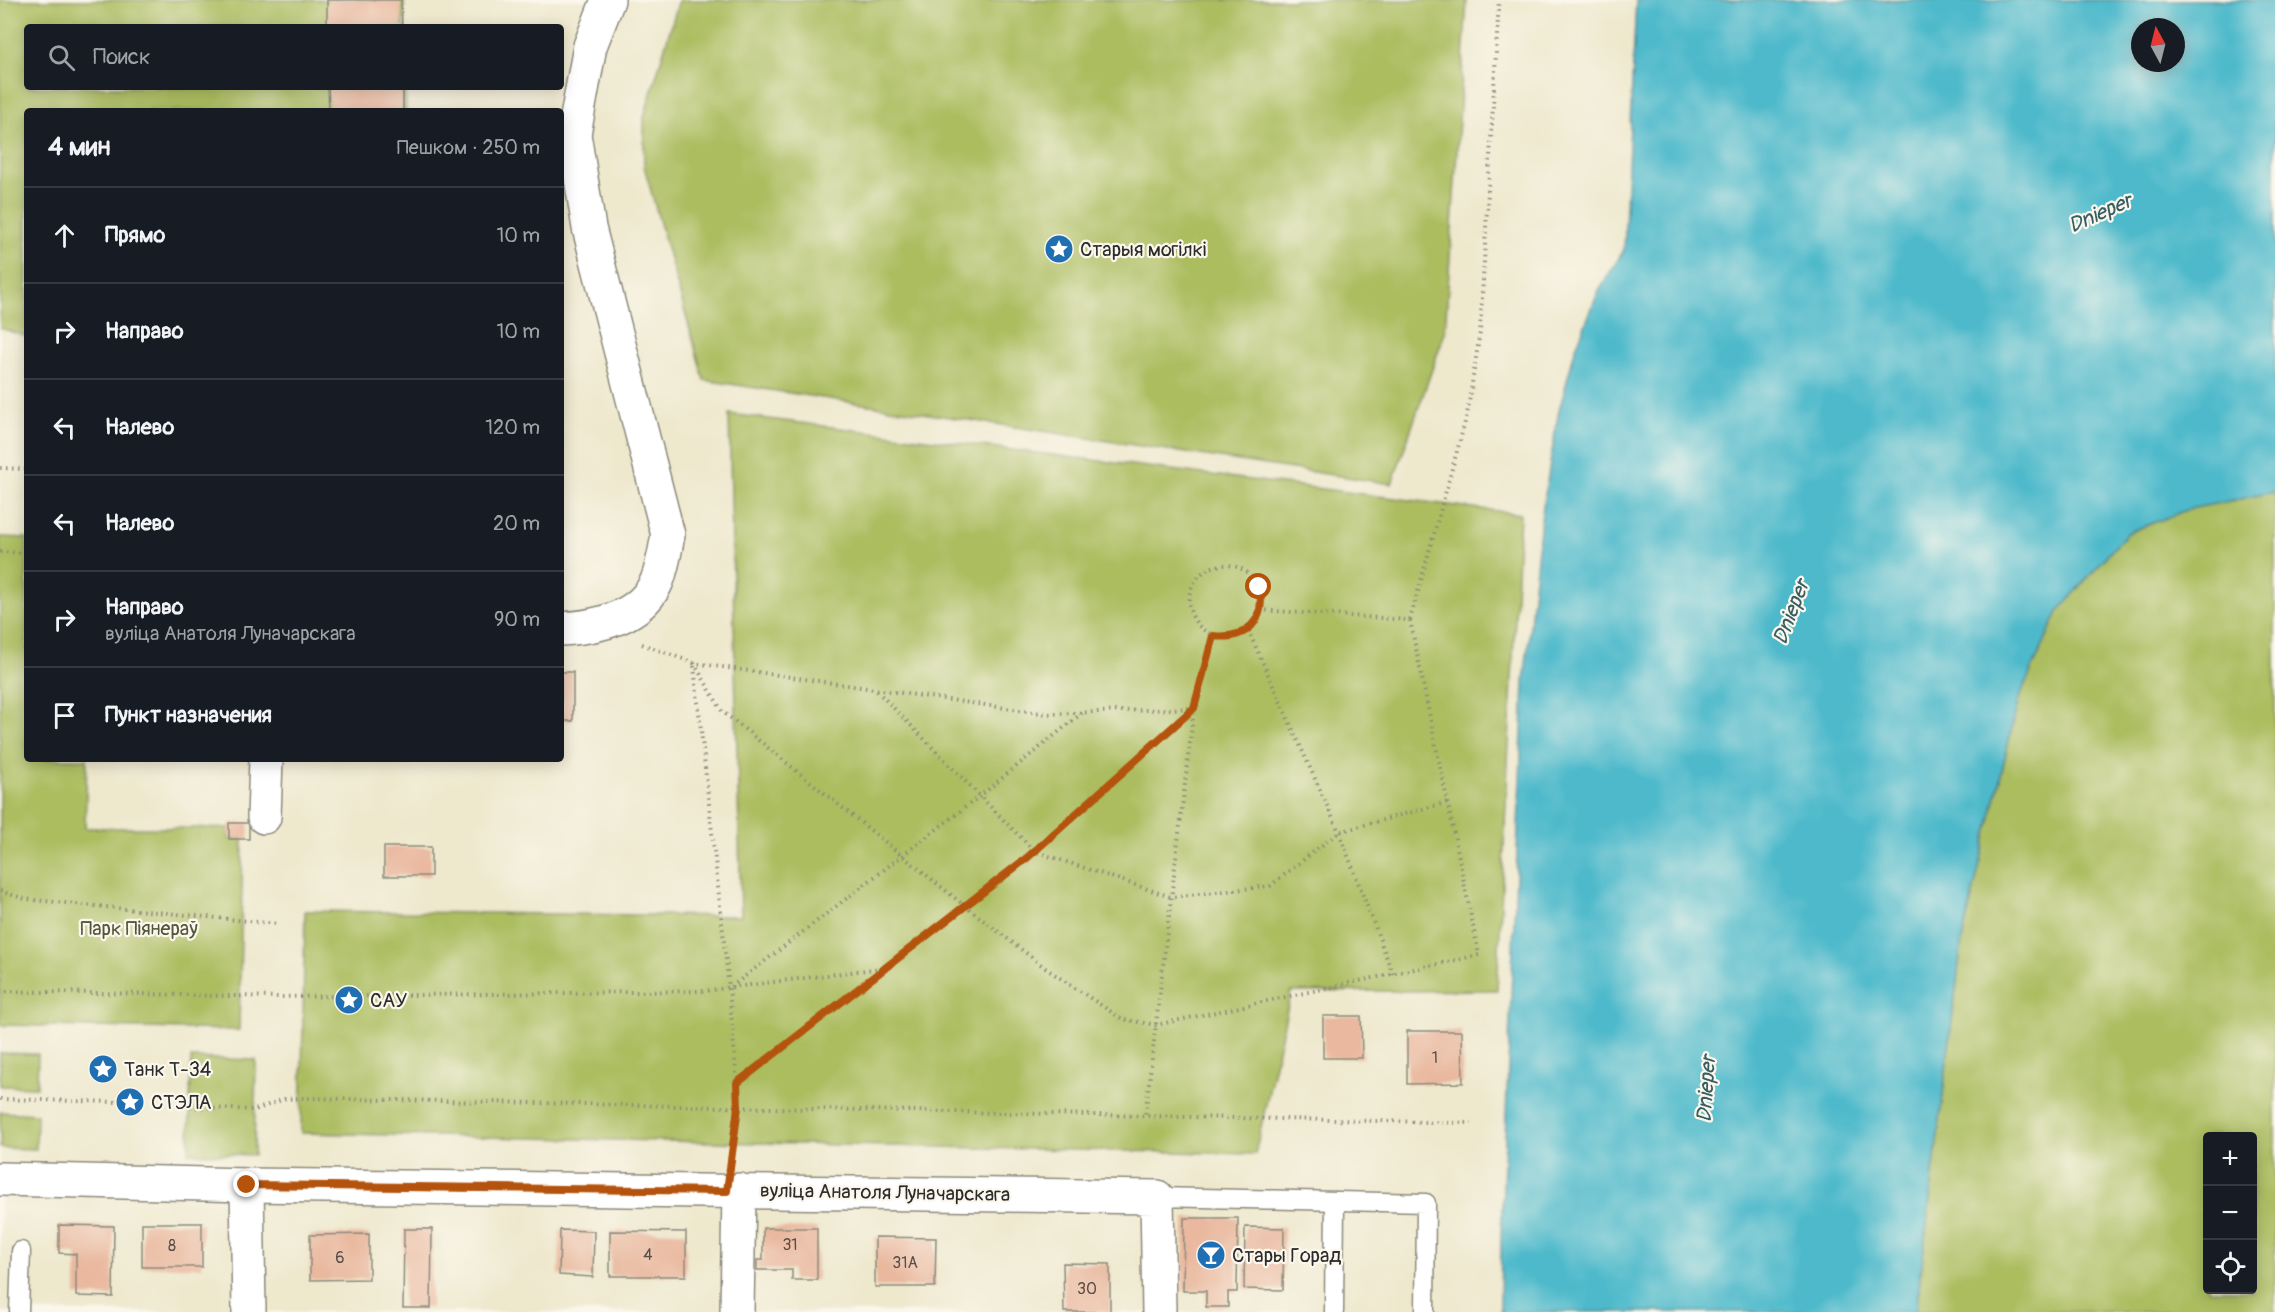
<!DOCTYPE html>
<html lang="ru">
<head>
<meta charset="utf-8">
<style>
  :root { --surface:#171b24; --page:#20242c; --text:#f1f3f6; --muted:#9ea1a6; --line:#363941 }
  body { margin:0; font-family:Pangolin,sans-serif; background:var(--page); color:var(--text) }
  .controls { position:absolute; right:18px; bottom:18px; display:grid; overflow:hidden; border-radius:6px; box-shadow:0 3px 15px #0003 }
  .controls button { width:54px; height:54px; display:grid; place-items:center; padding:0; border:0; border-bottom:2px solid var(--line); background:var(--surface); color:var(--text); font:30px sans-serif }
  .compass { position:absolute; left:2131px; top:18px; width:54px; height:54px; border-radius:50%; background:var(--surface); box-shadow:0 3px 15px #0003; rotate:353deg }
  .stop { position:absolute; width:18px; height:18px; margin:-14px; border:4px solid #b45309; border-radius:50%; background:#fff }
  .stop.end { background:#b45309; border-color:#fff; box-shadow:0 2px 6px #0008 }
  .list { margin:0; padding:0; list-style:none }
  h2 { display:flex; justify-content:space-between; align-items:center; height:78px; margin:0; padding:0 24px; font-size:26px }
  h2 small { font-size:20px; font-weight:400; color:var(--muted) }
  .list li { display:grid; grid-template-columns:39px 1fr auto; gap:18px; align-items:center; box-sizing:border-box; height:96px; padding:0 24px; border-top:2px solid var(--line) }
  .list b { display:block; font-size:22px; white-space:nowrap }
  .list p { margin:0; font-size:20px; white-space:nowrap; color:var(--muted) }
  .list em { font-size:20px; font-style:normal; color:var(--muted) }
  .icon { flex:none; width:33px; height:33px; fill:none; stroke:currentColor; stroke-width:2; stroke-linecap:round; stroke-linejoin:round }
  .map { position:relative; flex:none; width:2275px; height:1312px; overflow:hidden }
  .search { position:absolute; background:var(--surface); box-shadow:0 3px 15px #0003; left:24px; top:24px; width:540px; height:66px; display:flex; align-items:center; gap:15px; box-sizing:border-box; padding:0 21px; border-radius:6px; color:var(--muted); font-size:22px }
  .panel { position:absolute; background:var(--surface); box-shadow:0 3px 15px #0003; left:24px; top:108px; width:540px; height:654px; border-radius:6px }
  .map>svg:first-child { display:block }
</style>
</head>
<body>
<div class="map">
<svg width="2275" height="1312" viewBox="0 0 2275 1312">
  <rect width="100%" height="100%" fill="#fbf7ec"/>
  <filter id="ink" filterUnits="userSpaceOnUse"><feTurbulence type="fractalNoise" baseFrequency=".0167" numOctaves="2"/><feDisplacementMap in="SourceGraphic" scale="12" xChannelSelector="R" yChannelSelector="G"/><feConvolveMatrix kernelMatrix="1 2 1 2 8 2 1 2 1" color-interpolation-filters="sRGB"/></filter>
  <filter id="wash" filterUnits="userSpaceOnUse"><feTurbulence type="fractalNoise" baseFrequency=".008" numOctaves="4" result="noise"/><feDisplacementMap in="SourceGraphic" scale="24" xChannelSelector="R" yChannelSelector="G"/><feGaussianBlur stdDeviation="1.35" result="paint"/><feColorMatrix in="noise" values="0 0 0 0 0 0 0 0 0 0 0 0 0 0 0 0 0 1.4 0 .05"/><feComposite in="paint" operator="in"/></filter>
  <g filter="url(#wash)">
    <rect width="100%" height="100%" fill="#eee8cd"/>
    <g fill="#acbd61" stroke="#6c7446" stroke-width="1.5" fill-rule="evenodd">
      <polygon points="0,0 404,0 404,27 27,27 27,87 405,87 406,111 27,111 27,337 0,328"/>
      <polygon points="679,0 1467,0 1445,332 1392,484 704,380 644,166 644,117"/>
      <polygon points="729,414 1520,514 1497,990 1291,992 1255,1154 301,1133 305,911 741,916"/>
      <path d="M2275 492V1312H1916L1962 940 2019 698 2058 612 2127 533 2189 509ZM2208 1136H2252V1290H2208Z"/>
      <polygon points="0,537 27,538 27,759 87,759 85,828 229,828 229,839 243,839 239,1030 0,1025"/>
      <polygon points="0,1053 38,1054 37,1087 0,1086"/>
      <polygon points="191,1058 256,1060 254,1155 189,1153"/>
      <polygon points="0,1112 37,1114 36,1149 0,1148"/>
    </g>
    <path fill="#4eb9cb" stroke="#3c727b" stroke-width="1.5" fill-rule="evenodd" d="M1636 0H2275V492L2189 509 2127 533 2058 612 2019 698 1962 940 1916 1312H1500L1501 1236 1524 683 1541 519 1558 415 1575 350 1599 290 1624 250ZM2140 27H2176V63H2140Z"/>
    <g id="blocks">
      <g fill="#e9b89e">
        <polygon points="327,0 401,0 402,27 327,27"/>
        <polygon points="328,87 403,87 403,111 329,111"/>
        <rect x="561" y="672" width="12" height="49"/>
        <rect x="229" y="823" width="20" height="16"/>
        <rect x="384" y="847" width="47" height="29"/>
        <polygon points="1323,1016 1361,1016 1362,1058 1323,1058"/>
        <polygon points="1407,1031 1462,1031 1463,1083 1407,1084"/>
        <polygon points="1184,1218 1238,1218 1237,1292 1228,1292 1228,1307 1206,1307 1206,1291 1183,1291"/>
        <rect x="142" y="1223" width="60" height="44"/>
        <polygon points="59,1225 114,1226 113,1297 76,1296 76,1254 59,1253"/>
        <polygon points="1245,1227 1284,1228 1283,1290 1244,1289"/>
        <polygon points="763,1228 817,1228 817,1280 792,1280 792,1270 757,1270 757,1260 763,1260"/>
        <polygon points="404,1229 432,1229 431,1308 403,1308"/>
        <polygon points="560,1230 594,1231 593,1277 559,1275"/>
        <polygon points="610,1231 686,1232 686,1276 610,1276"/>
        <polygon points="369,1234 369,1279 310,1280 310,1235"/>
        <polygon points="875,1237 936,1238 935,1287 875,1287"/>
        <polygon points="1063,1263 1110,1264 1110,1312 1064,1312"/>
      </g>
    </g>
  </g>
  <g filter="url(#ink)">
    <use href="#blocks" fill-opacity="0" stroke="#8c8a7c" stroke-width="1.5"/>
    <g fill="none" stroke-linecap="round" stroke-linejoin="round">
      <g stroke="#8c8a7c" stroke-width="21">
        <g id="service">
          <polyline points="1157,1197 1426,1203 1425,1312"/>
          <polyline points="19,1312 21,1251"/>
          <polyline points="1334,1312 1335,1201"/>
        </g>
      </g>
      <g stroke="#8c8a7c" stroke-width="36">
        <g id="minor">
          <path d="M561 629C598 627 641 618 657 581 663 566 665 550 668 535L589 228 574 134 590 46 608 0"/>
          <polyline points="264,817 266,759"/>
          <polyline points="0,1179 247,1185 1157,1197 1159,1312"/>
          <polyline points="247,1185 249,1312"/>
          <polyline points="737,1312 739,1190"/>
        </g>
      </g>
      <g stroke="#8c8a7c" stroke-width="4" stroke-dasharray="1.5 4.5" stroke-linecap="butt">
        <polyline points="0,468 27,469"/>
        <polyline points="0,552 27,553"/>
        <circle cx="1225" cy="601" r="36"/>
        <polyline points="1260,610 1410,620 1467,415 1480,332 1499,0"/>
        <polyline points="1248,630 1339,832 1393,974"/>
        <polyline points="642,644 694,663 1047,714 1194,708 1145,1116"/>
        <polyline points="694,663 722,711 965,906 1048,970 1122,1019 1156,1025 1479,955 1410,620"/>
        <polyline points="694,666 729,988 737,1083 738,1107 732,1157"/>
        <polyline points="877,691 1034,851 1171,897 1270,886 1339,832 1448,802"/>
        <polyline points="0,891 25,899 278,924"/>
        <polyline points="731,987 980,796 1082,713"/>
        <polyline points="0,991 279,997 704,991 889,967"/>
        <polyline points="737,1083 1028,857 1194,708 1213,636"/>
        <polyline points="0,1099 117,1102"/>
        <polyline points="190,1107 255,1110 284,1099 301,1098 1472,1123"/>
      </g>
      <use href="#service" stroke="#fff" stroke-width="18"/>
      <use href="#minor" stroke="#fff" stroke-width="33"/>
    </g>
  </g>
  <g fill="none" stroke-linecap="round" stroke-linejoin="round" filter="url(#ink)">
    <path stroke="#b45309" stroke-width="8" d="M247 1185 727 1191 738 1107 737 1083 1028 857 1194 708 1213 636C1247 640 1267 620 1259 587"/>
  </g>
  <defs>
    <g id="sight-disc" transform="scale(1.5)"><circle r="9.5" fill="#1f6fb2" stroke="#fbf7ec"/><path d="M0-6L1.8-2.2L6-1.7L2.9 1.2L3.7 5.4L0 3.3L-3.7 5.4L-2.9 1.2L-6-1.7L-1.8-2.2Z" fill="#fff"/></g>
    <g id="bar-disc" transform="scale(1.5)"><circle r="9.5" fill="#1f6fb2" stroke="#fbf7ec"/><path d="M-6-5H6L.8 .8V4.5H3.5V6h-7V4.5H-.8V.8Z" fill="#fff"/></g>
  </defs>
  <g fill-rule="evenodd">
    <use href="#sight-disc" x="1059" y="249"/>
    <use href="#sight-disc" x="349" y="1000"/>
    <use href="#sight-disc" x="103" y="1069"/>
    <use href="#sight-disc" x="130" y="1102"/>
    <use href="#bar-disc" x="1211" y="1255"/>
  </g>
  <g text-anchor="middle" stroke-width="4.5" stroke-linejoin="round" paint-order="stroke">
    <g font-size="16" fill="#5a4e48">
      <text x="1435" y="1063">1</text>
      <text x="790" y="1250">31</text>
      <text x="172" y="1251">8</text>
      <text x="648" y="1260">4</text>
      <text x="340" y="1263">6</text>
      <text x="905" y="1268">31А</text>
      <text x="1087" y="1294">30</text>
    </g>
    <g font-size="20" fill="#2b2b2b" stroke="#fbf7ec" text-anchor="start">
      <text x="1080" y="256">Старыя могілкі</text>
      <text x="370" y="1007">САУ</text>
      <text x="124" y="1076">Танк Т-34</text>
      <text x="151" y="1109">СТЭЛА</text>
      <text x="1232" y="1262">Стары Горад</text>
    </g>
    <g font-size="20" fill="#52573b" stroke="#fbf7ec">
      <text x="139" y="935">Парк Піянераў</text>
    </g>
    <g font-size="20" fill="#2b2b2b" stroke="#fbf7ec">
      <text transform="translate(885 1192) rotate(1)" y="7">вуліца Анатоля Луначарскага</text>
    </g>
    <g font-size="21" font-style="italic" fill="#375d63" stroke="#fbf7ec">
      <text transform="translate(2100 213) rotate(-24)" y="7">Dnieper</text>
      <text transform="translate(1791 612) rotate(-69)" y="7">Dnieper</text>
      <text transform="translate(1706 1089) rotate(-86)" y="7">Dnieper</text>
    </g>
  </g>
</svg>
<div class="controls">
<button>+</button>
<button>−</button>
<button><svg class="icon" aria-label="locate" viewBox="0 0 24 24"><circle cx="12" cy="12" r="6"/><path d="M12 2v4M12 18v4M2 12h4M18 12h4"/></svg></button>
</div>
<svg class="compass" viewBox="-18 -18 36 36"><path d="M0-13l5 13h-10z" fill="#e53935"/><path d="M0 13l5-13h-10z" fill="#9ea1a6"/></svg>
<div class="stop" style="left:1259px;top:587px"></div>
<div class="stop end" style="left:247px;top:1185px"></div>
<div class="search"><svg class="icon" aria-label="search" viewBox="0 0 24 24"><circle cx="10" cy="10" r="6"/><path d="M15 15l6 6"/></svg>Поиск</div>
<section class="panel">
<h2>4 мин<small>Пешком · 250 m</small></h2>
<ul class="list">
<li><svg class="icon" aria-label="ahead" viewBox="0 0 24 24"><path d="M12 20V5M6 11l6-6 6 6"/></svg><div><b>Прямо</b></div><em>10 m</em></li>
<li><svg class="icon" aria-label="right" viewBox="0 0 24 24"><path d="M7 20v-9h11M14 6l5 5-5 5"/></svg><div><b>Направо</b></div><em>10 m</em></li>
<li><svg class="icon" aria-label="left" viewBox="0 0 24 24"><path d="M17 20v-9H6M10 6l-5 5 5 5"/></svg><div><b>Налево</b></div><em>120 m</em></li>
<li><svg class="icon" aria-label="left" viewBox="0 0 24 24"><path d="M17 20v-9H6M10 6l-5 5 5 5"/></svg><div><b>Налево</b></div><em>20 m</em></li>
<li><svg class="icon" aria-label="right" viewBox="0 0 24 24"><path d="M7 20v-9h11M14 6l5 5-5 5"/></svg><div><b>Направо</b><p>вуліца Анатоля Луначарскага</p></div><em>90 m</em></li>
<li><svg class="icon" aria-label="arrive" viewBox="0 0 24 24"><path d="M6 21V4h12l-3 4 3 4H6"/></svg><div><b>Пункт назначения</b></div></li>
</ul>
</section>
</div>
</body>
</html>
